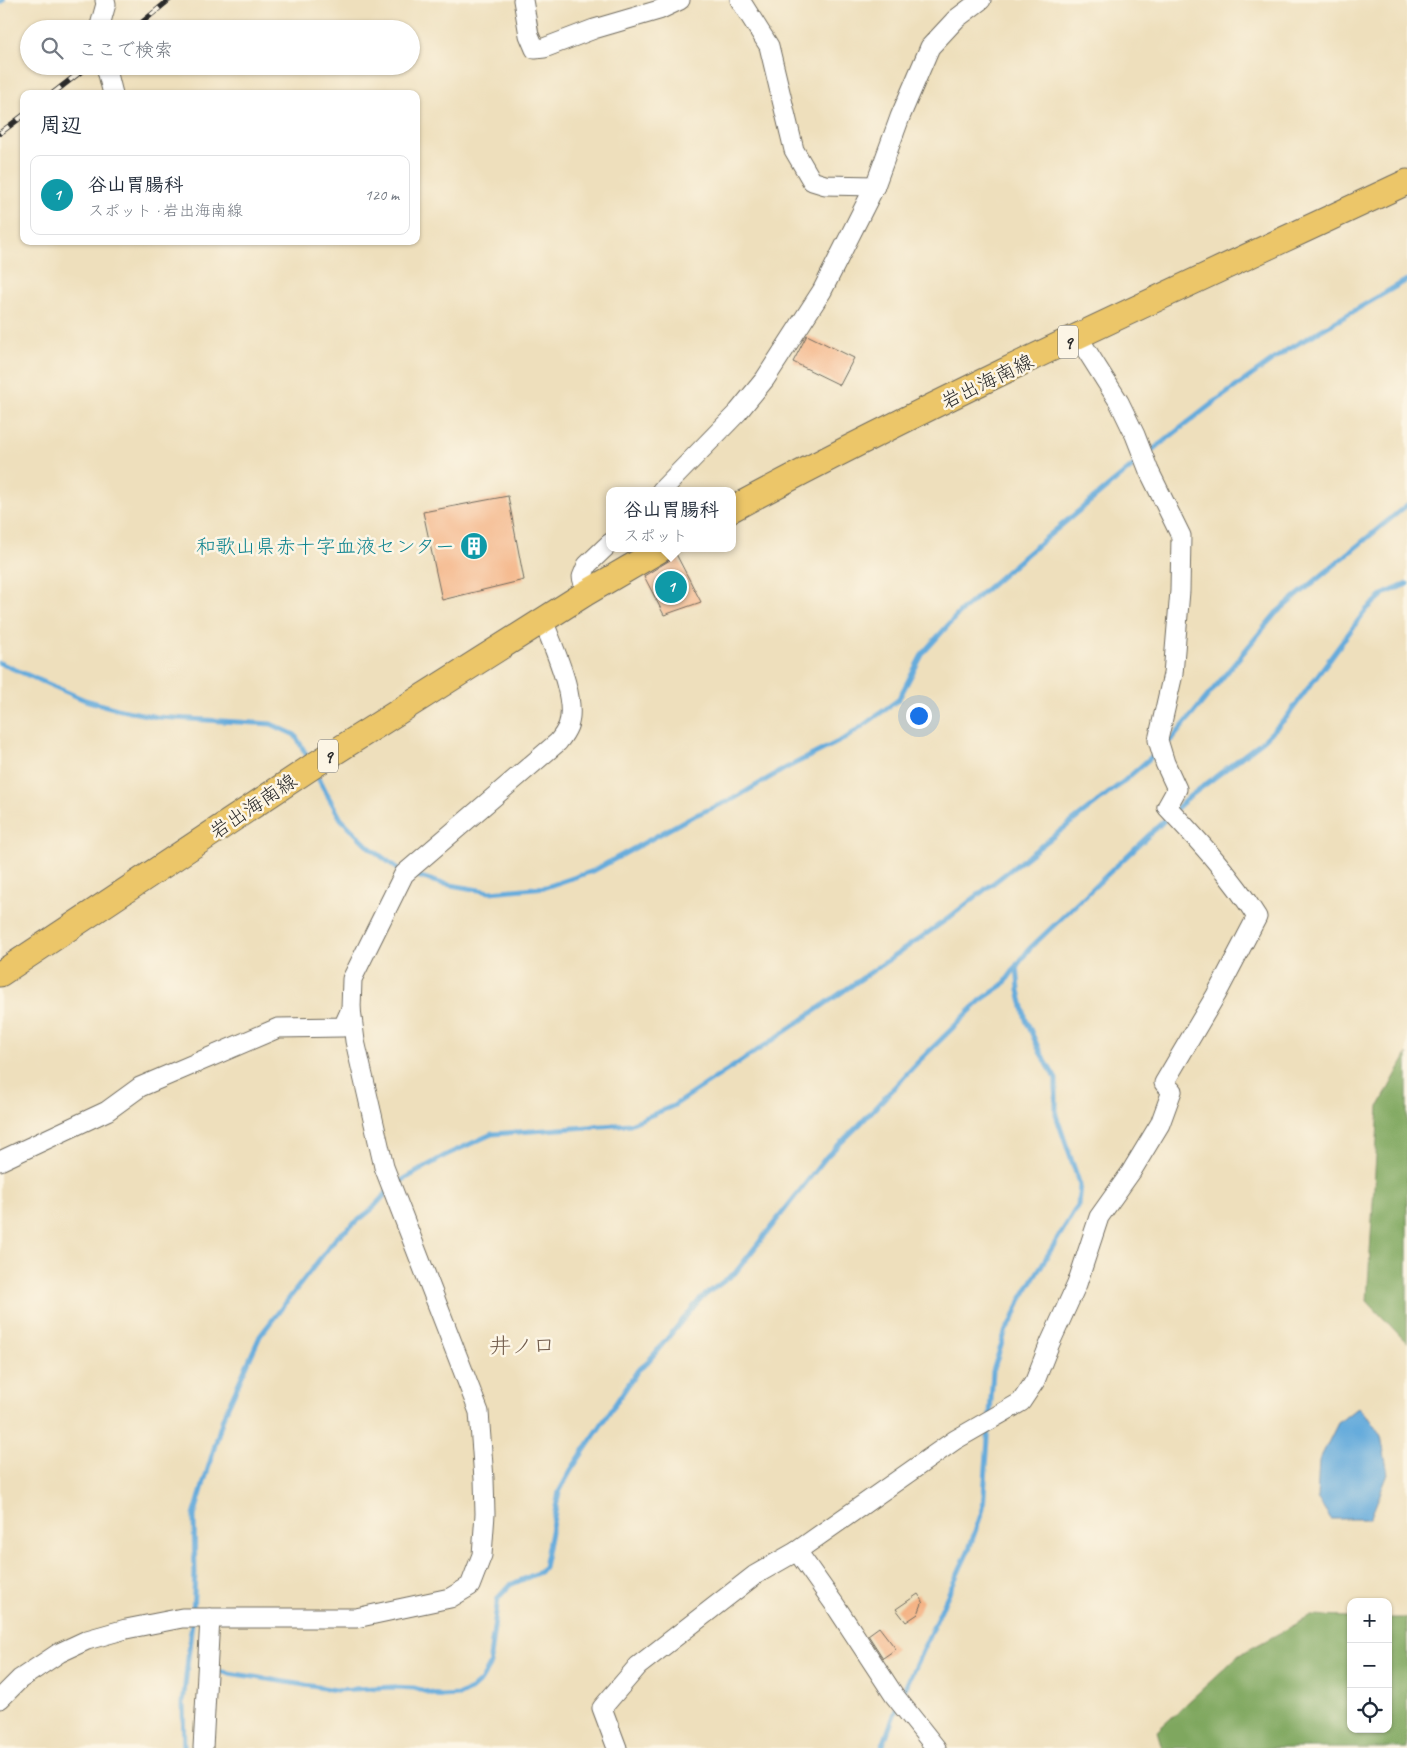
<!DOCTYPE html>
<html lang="ja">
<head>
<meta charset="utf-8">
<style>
  :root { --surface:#fff; --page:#f6f6f7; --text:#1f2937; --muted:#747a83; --line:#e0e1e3; --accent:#111827 }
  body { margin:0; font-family:Caveat,"Klee One",sans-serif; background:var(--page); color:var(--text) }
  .controls { position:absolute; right:15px; bottom:15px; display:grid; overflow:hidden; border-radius:10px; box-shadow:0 1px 4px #0004 }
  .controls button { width:45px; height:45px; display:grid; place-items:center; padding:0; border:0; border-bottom:1px solid var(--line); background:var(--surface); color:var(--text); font:25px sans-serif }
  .you { position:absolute; left:918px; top:715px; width:18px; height:18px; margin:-12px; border:4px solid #fff; border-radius:50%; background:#1a73e8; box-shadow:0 0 0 8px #1a73e833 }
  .badge { display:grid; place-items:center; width:32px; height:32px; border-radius:50%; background:var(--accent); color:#fff; font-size:16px; font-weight:700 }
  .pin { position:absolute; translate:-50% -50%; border:2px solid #fff; box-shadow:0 1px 5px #0006 }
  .popup { position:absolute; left:606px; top:487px; width:130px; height:65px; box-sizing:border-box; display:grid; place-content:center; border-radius:10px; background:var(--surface); filter:drop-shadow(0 1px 4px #0005); font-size:16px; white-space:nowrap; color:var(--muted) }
  .popup b { font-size:19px; color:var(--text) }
  .popup::after { content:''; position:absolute; left:50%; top:100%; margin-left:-10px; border:10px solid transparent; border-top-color:var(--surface) }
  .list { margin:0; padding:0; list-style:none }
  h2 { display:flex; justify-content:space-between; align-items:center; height:65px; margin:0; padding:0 20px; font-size:21px }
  h2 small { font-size:16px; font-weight:400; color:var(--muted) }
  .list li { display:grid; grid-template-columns:32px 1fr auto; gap:15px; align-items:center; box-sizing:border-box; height:80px; margin:0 10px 10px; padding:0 10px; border:1px solid var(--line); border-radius:10px }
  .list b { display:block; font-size:19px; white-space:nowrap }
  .list p { margin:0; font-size:16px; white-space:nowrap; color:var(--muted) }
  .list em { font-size:16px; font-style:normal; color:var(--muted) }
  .icon { flex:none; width:28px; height:28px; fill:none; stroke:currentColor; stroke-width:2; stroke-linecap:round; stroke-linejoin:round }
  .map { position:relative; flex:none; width:1407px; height:1748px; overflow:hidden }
  .search { position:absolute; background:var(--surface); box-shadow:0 1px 4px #0004; left:20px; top:20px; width:400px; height:55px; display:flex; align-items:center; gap:12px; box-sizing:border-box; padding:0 18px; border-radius:28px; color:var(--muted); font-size:19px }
  .panel { position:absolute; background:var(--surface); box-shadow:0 1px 4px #0004; left:20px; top:90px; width:400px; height:155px; border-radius:10px }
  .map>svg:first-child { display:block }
</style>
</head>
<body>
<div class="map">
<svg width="1407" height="1748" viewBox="0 0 1407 1748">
  <rect width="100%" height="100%" fill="#fcf5e5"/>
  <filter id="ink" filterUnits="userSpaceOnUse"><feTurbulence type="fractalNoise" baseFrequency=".02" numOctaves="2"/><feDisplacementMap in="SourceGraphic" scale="10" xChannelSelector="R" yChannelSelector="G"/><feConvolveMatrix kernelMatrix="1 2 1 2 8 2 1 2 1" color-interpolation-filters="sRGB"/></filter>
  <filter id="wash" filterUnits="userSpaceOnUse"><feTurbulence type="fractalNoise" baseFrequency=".0096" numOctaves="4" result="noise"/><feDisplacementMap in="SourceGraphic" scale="20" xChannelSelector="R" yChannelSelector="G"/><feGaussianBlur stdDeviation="1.12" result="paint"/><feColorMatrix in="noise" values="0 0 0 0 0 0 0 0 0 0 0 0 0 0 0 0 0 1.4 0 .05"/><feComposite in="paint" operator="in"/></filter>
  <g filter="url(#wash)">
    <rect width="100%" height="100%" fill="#eedfbc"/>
    <g fill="#7fa75e" stroke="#556944">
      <polygon points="1407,1054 1407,1343 1367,1301 1379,1106"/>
      <polygon points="1311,1616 1351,1617 1351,1729 1388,1729 1388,1618 1407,1618 1407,1748 1162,1748 1157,1731 1239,1655"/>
    </g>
    <polygon fill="#66acdc" stroke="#486c84" points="1358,1407 1371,1420 1381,1436 1388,1474 1370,1519 1331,1519 1317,1498 1319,1461 1338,1423"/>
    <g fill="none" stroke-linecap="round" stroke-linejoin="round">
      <g stroke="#66acdc" stroke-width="5">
        <polyline points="0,2 3,0"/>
        <polyline points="1146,455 1213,403 1287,350 1407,280"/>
        <polyline points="0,663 85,700 121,710 157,717 271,724 295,735 310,761"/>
        <polyline points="1164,746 1173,738 1276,613 1407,505"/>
        <polyline points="315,773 341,819 369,847 398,869 403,871"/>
        <polyline points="1175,810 1189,797 1264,740 1286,718 1366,610 1384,594 1407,584"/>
        <polyline points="411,874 440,883 490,892 546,887 593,871 691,817 733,799 786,768 846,738 898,700 923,653 960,612 1028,553 1140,460"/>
        <polyline points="394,1185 446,1155 492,1134 630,1124 673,1106 770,1042 946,920 1123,782 1157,752"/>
        <polyline points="990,1414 993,1371 1006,1330 1013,1320 1020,1301 1078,1205 1080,1185 1056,1115 1056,1079 1040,1052 1026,1020 1019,990 1017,964"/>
        <polyline points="193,1614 195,1573 194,1516 223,1418 260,1336 336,1238 371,1210 388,1191"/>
        <polyline points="216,1675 216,1671 336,1690 393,1687 414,1688 441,1696 459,1695 471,1690 481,1681 491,1664 490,1657 498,1598 510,1585 540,1572 544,1567 559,1492 571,1470 638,1370 646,1364 701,1298 735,1273 827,1156 859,1125 917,1063 981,1000 1003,985 1029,949 1169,816"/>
        <polyline points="901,1697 969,1549 983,1509 989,1425"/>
        <polyline points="184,1748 183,1703 192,1622"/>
        <polyline points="882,1748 897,1707"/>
      </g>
    </g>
    <g id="blocks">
      <g fill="#f4b486">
        <polygon points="807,335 854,358 840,385 793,362"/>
        <polygon points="508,496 524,580 442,600 423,512"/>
        <polygon points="676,554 701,602 664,615 644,576 670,560"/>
        <polygon points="918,1594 923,1601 918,1614 906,1622 896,1609"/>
        <polygon points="879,1627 896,1649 883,1658 868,1635"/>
      </g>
    </g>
  </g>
  <g filter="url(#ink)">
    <use href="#blocks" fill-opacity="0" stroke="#6f6a5e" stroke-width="1"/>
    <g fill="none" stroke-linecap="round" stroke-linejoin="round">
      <g stroke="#6f6a5e" stroke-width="21">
        <g id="minor">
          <polyline points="523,0 529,35 535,49 544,48 594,29 659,10 680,0"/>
          <polyline points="740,0 769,46 794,150 812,181 825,185 875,186"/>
          <polyline points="99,29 106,4 105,0"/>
          <polyline points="106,66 113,94"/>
          <polyline points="661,491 738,412 765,379 822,291 875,186 900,117 930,47 956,19 981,0"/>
          <polyline points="586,593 582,577 587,565 610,543"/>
          <polyline points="0,1161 107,1111 140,1087 278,1028 343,1027 351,1009"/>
          <polyline points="797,1551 835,1605 894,1695 936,1748"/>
          <path d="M0 1699 20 1679 59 1653 87 1640 126 1629 182 1618H356L450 1598 470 1586 482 1555 485 1514 484 1479 479 1412 384 1167 355 1041 351 1009 352 979 404 874 558 742C562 737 566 731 568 726 578 699 553 647 543 620"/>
          <polyline points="203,1748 210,1618"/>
          <path d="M617 1748 602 1708 638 1666 755 1575 797 1551 955 1440 1021 1402 1035 1381 1050 1343 1077 1284 1099 1217 1131 1172 1160 1124 1172 1091 1164 1083 1216 995 1257 917C1232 877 1200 842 1167 807L1177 789 1165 763 1158 740 1173 674 1180 591 1181 536 1149 471 1135 435 1119 402 1078 337"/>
        </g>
      </g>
      <g stroke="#6f6a5e" stroke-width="27">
        <g id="major">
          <path d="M732 509C952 391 1181 288 1407 182"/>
          <polyline points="0,974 316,764 586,593 663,548"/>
        </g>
      </g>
      <use href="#minor" stroke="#fff" stroke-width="19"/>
      <use href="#major" stroke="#ecc669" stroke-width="25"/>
      <g stroke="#2b2b2b" stroke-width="5.5">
        <g id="rail">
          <polyline points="134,29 169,0"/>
          <polyline points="52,94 88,66"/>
          <polyline points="0,133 24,115"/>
        </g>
      </g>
      <use href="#rail" stroke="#fcf5e5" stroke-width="4" stroke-dasharray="11" stroke-linecap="butt"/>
    </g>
  </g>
  <defs>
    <g id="building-disc" transform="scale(1.4375)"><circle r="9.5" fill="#0f9aa8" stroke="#fcf5e5"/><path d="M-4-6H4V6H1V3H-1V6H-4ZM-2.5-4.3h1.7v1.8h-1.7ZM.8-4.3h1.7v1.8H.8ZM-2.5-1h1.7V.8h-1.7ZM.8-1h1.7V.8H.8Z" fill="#fff"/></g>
  </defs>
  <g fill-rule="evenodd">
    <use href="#building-disc" x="474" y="546"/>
  </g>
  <g text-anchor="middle" stroke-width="5" stroke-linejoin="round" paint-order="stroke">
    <g fill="#fcf5e5" stroke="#6a6863" stroke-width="1">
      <rect x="1058" y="325.5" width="20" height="33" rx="4"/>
      <rect x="318" y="739.5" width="20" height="33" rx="4"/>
    </g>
    <g font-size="19" font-weight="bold" fill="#2b2b2b">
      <text x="1068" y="349">9</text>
      <text x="328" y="763">9</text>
    </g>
    <g font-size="20" fill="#2b2b2b" stroke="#fcf5e5">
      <text transform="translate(987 381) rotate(-26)" y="7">岩出海南線</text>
      <text transform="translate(253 806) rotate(-34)" y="7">岩出海南線</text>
    </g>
    <g font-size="20" fill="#0d838f" stroke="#fcf5e5" text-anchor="end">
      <text x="455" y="553">和歌山県赤十字血液センター</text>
    </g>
    <g font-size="22" fill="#715b4b" stroke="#fcf5e5">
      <text x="522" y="1353">井ノ口</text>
    </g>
  </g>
</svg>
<div class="controls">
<button>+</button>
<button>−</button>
<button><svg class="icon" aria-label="locate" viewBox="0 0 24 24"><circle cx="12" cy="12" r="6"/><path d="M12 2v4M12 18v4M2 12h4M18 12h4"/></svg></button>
</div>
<div class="you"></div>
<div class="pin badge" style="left:671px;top:587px;background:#0f9aa8">1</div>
<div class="popup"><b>谷山胃腸科</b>スポット</div>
<div class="search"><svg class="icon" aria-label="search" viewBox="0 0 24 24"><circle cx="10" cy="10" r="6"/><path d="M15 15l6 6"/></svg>ここで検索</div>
<section class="panel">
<h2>周辺<small></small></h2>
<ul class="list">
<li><span class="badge" style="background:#0f9aa8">1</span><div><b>谷山胃腸科</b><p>スポット · 岩出海南線</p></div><em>120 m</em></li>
</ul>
</section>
</div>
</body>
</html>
